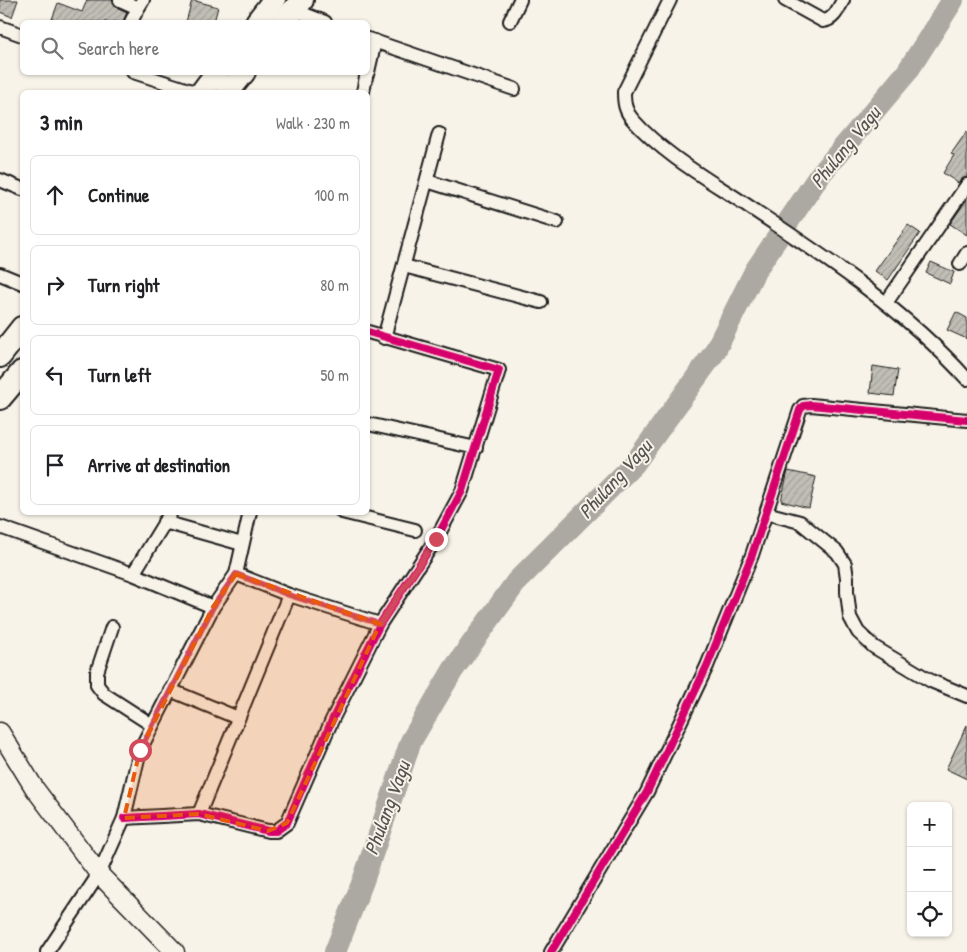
<!DOCTYPE html>
<html lang="en">
<head>
<meta charset="utf-8">
<style>
  :root { --surface:#fff; --page:#f2f2f2; --text:#202124; --muted:#757577; --line:#e0e0e0 }
  body { margin:0; font-family:"Patrick Hand",sans-serif; background:var(--page); color:var(--text) }
  .controls { position:absolute; right:15px; bottom:15px; display:grid; overflow:hidden; border-radius:8px; box-shadow:0 1px 4px #0004 }
  .controls button { width:45px; height:45px; display:grid; place-items:center; padding:0; border:0; border-bottom:1px solid var(--line); background:var(--surface); color:var(--text); font:25px sans-serif }
  .stop { position:absolute; width:15px; height:15px; margin:-11px; border:4px solid #d1495b; border-radius:50%; background:#fff }
  .stop.end { background:#d1495b; border-color:#fff; box-shadow:0 1px 5px #0008 }
  .list { margin:0; padding:0; list-style:none }
  h2 { display:flex; justify-content:space-between; align-items:center; height:65px; margin:0; padding:0 20px; font-size:21px }
  h2 small { font-size:16px; font-weight:400; color:var(--muted) }
  .list li { display:grid; grid-template-columns:32px 1fr auto; gap:15px; align-items:center; box-sizing:border-box; height:80px; margin:0 10px 10px; padding:0 10px; border:1px solid var(--line); border-radius:8px }
  .list b { display:block; font-size:19px; white-space:nowrap }
  .list em { font-size:16px; font-style:normal; color:var(--muted) }
  .icon { flex:none; width:28px; height:28px; fill:none; stroke:currentColor; stroke-width:2; stroke-linecap:round; stroke-linejoin:round }
  .map { position:relative; flex:none; width:967px; height:952px; overflow:hidden }
  .search { position:absolute; background:var(--surface); box-shadow:0 1px 4px #0004; left:20px; top:20px; width:350px; height:55px; display:flex; align-items:center; gap:12px; box-sizing:border-box; padding:0 18px; border-radius:8px; color:var(--muted); font-size:19px }
  .panel { position:absolute; background:var(--surface); box-shadow:0 1px 4px #0004; left:20px; top:90px; width:350px; height:425px; border-radius:8px }
  .map>svg:first-child { display:block }
</style>
</head>
<body>
<div class="map">
<svg width="967" height="952" viewBox="0 0 967 952">
  <defs>
    <pattern id="building-hatch" width="6" height="6" patternUnits="userSpaceOnUse" patternTransform="scale(1.25)"><rect width="6" height="6" fill="#c0beb5"/><path d="M-1 1l2-2M0 6l6-6M5 7l2-2" fill="none" stroke="#a4a39b"/></pattern>
  </defs>
  <rect width="100%" height="100%" fill="#f7f3e8"/>
  <filter id="ink" filterUnits="userSpaceOnUse"><feTurbulence type="fractalNoise" baseFrequency=".02" numOctaves="2"/><feDisplacementMap in="SourceGraphic" scale="10" xChannelSelector="R" yChannelSelector="G"/><feConvolveMatrix kernelMatrix="1 2 1 2 8 2 1 2 1" color-interpolation-filters="sRGB"/></filter>
  <g filter="url(#ink)">
    <g fill="none" stroke-linecap="round" stroke-linejoin="round">
      <polyline stroke="#aca9a2" stroke-width="22" points="335,952 363,881 411,741 453,670 517,581 634,464 714,353 755,271 819,176 907,72 953,0"/>
    </g>
    <g fill="url(#building-hatch)" stroke="#1c1c1c">
      <polygon points="0,0 18,0 12,17 0,12"/>
      <polygon points="87,0 112,0 116,7 127,12 123,22 51,22 58,3 82,12"/>
      <polygon points="192,0 218,7 214,22 186,22"/>
      <polygon points="967,131 967,177 963,178 958,183 943,173 954,155 951,154"/>
      <polygon points="967,199 967,235 950,224"/>
      <polygon points="908,225 920,233 888,280 875,271"/>
      <polygon points="931,262 954,272 950,284 926,273"/>
      <polygon points="956,312 967,318 967,339 947,330"/>
      <polygon points="873,366 898,370 894,396 870,393"/>
      <polygon points="788,471 816,477 809,508 781,501"/>
      <polygon points="967,725 967,779 946,769"/>
    </g>
    <g fill="none" stroke-linecap="round" stroke-linejoin="round">
      <g stroke="#1c1c1c" stroke-width="16">
        <g id="street">
          <polyline points="120,0 138,8 143,0"/>
          <path d="M670 0 624 92C624 103 625 111 633 120 665 156 711 181 751 208 828 259 905 310 967 379"/>
          <path d="M785 0 823 21C834 20 838 9 843 0"/>
          <polyline points="289,8 325,22"/>
          <polyline points="510,21 520,0"/>
          <polyline points="131,22 138,8"/>
          <polyline points="0,27 22,35"/>
          <polyline points="368,39 514,89"/>
          <polyline points="133,72 195,92"/>
          <polyline points="368,72 375,41"/>
          <polyline points="363,92 367,72"/>
          <polyline points="0,180 22,189"/>
          <polyline points="427,181 557,222"/>
          <polyline points="960,264 967,253"/>
          <polyline points="404,266 541,302"/>
          <polyline points="0,274 22,283"/>
          <polyline points="886,303 967,185"/>
          <polyline points="384,338 439,134"/>
          <polyline points="368,424 476,448"/>
          <polyline points="342,512 415,530"/>
          <polyline points="766,513 800,522 837,552 845,564 847,578 847,592 850,617 858,632 874,647 931,681 967,696"/>
          <polyline points="164,522 242,544"/>
          <polyline points="0,527 133,574 213,607 140,750 124,818 99,874 47,952"/>
          <polyline points="133,574 171,512"/>
          <polyline points="236,574 289,595 380,624"/>
          <polyline points="213,607 236,574 250,512"/>
          <polyline points="112,627 97,672 97,685 104,694 152,725"/>
          <polyline points="170,690 238,718"/>
          <polyline points="199,814 289,595"/>
          <polyline points="124,818 199,814 268,831 276,831 287,823 332,720 380,624 436,539 462,491 499,370 368,332"/>
          <polyline points="551,952 647,792 707,666 752,555 800,410 803,406 811,405 967,420"/>
        </g>
      </g>
      <g stroke="#1c1c1c" stroke-width="21">
        <polyline id="secondary" points="0,732 35,789 99,874 175,952"/>
      </g>
      <g stroke="#1c1c1c" stroke-width="26">
        <g id="highway">
          <polyline points="257,22 274,0"/>
          <polyline points="284,22 302,0"/>
          <polyline points="202,92 217,72"/>
          <polyline points="228,92 244,72"/>
          <polyline points="0,356 22,328"/>
          <polyline points="0,398 22,372"/>
        </g>
      </g>
      <use href="#street" stroke="#f7f3e8" stroke-width="12"/>
      <use href="#secondary" stroke="#f7f3e8" stroke-width="18"/>
      <use href="#highway" stroke="#f7f3e8" stroke-width="22"/>
      <g stroke="#f7f3e8" stroke-width="11">
        <g id="cycleway">
          <polyline points="124,818 199,814 268,831 276,831 287,823 332,720 380,624 436,539 462,491 499,370 368,332"/>
          <polyline points="551,952 647,792 707,666 752,555 800,410 803,406 811,405 967,420"/>
        </g>
      </g>
      <use href="#cycleway" stroke="#d6006c" stroke-width="8"/>
    </g>
  </g>
  <g fill="none" stroke-linecap="round" stroke-linejoin="round" filter="url(#ink)">
    <polyline stroke="#d1495b" stroke-width="6" points="140,750 213,607 236,574 289,595 380,624 436,539"/>
  </g>
  <path fill="#e8590c" fill-opacity="0.2" stroke="#e8590c" stroke-width="4" stroke-dasharray="10 6" stroke-linejoin="round" d="M236 574 380 624 287 823 268 831 199 814 124 818 140 750 213 607Z"/>
  <g text-anchor="middle" stroke-width="4" stroke-linejoin="round" paint-order="stroke">
    <g font-size="20" font-style="italic" fill="#565452" stroke="#f7f3e8">
      <text transform="translate(845 147) rotate(-51)" y="7">Phulang Vagu</text>
      <text transform="translate(615 479) rotate(-48)" y="7">Phulang Vagu</text>
      <text transform="translate(387 808) rotate(-70)" y="7">Phulang Vagu</text>
    </g>
  </g>
</svg>
<div class="controls">
<button>+</button>
<button>−</button>
<button><svg class="icon" aria-label="locate" viewBox="0 0 24 24"><circle cx="12" cy="12" r="6"/><path d="M12 2v4M12 18v4M2 12h4M18 12h4"/></svg></button>
</div>
<div class="stop" style="left:140px;top:750px"></div>
<div class="stop end" style="left:436px;top:539px"></div>
<div class="search"><svg class="icon" aria-label="search" viewBox="0 0 24 24"><circle cx="10" cy="10" r="6"/><path d="M15 15l6 6"/></svg>Search here</div>
<section class="panel">
<h2>3 min<small>Walk · 230 m</small></h2>
<ul class="list">
<li><svg class="icon" aria-label="ahead" viewBox="0 0 24 24"><path d="M12 20V5M6 11l6-6 6 6"/></svg><div><b>Continue</b></div><em>100 m</em></li>
<li><svg class="icon" aria-label="right" viewBox="0 0 24 24"><path d="M7 20v-9h11M14 6l5 5-5 5"/></svg><div><b>Turn right</b></div><em>80 m</em></li>
<li><svg class="icon" aria-label="left" viewBox="0 0 24 24"><path d="M17 20v-9H6M10 6l-5 5 5 5"/></svg><div><b>Turn left</b></div><em>50 m</em></li>
<li><svg class="icon" aria-label="arrive" viewBox="0 0 24 24"><path d="M6 21V4h12l-3 4 3 4H6"/></svg><div><b>Arrive at destination</b></div></li>
</ul>
</section>
</div>
</body>
</html>
